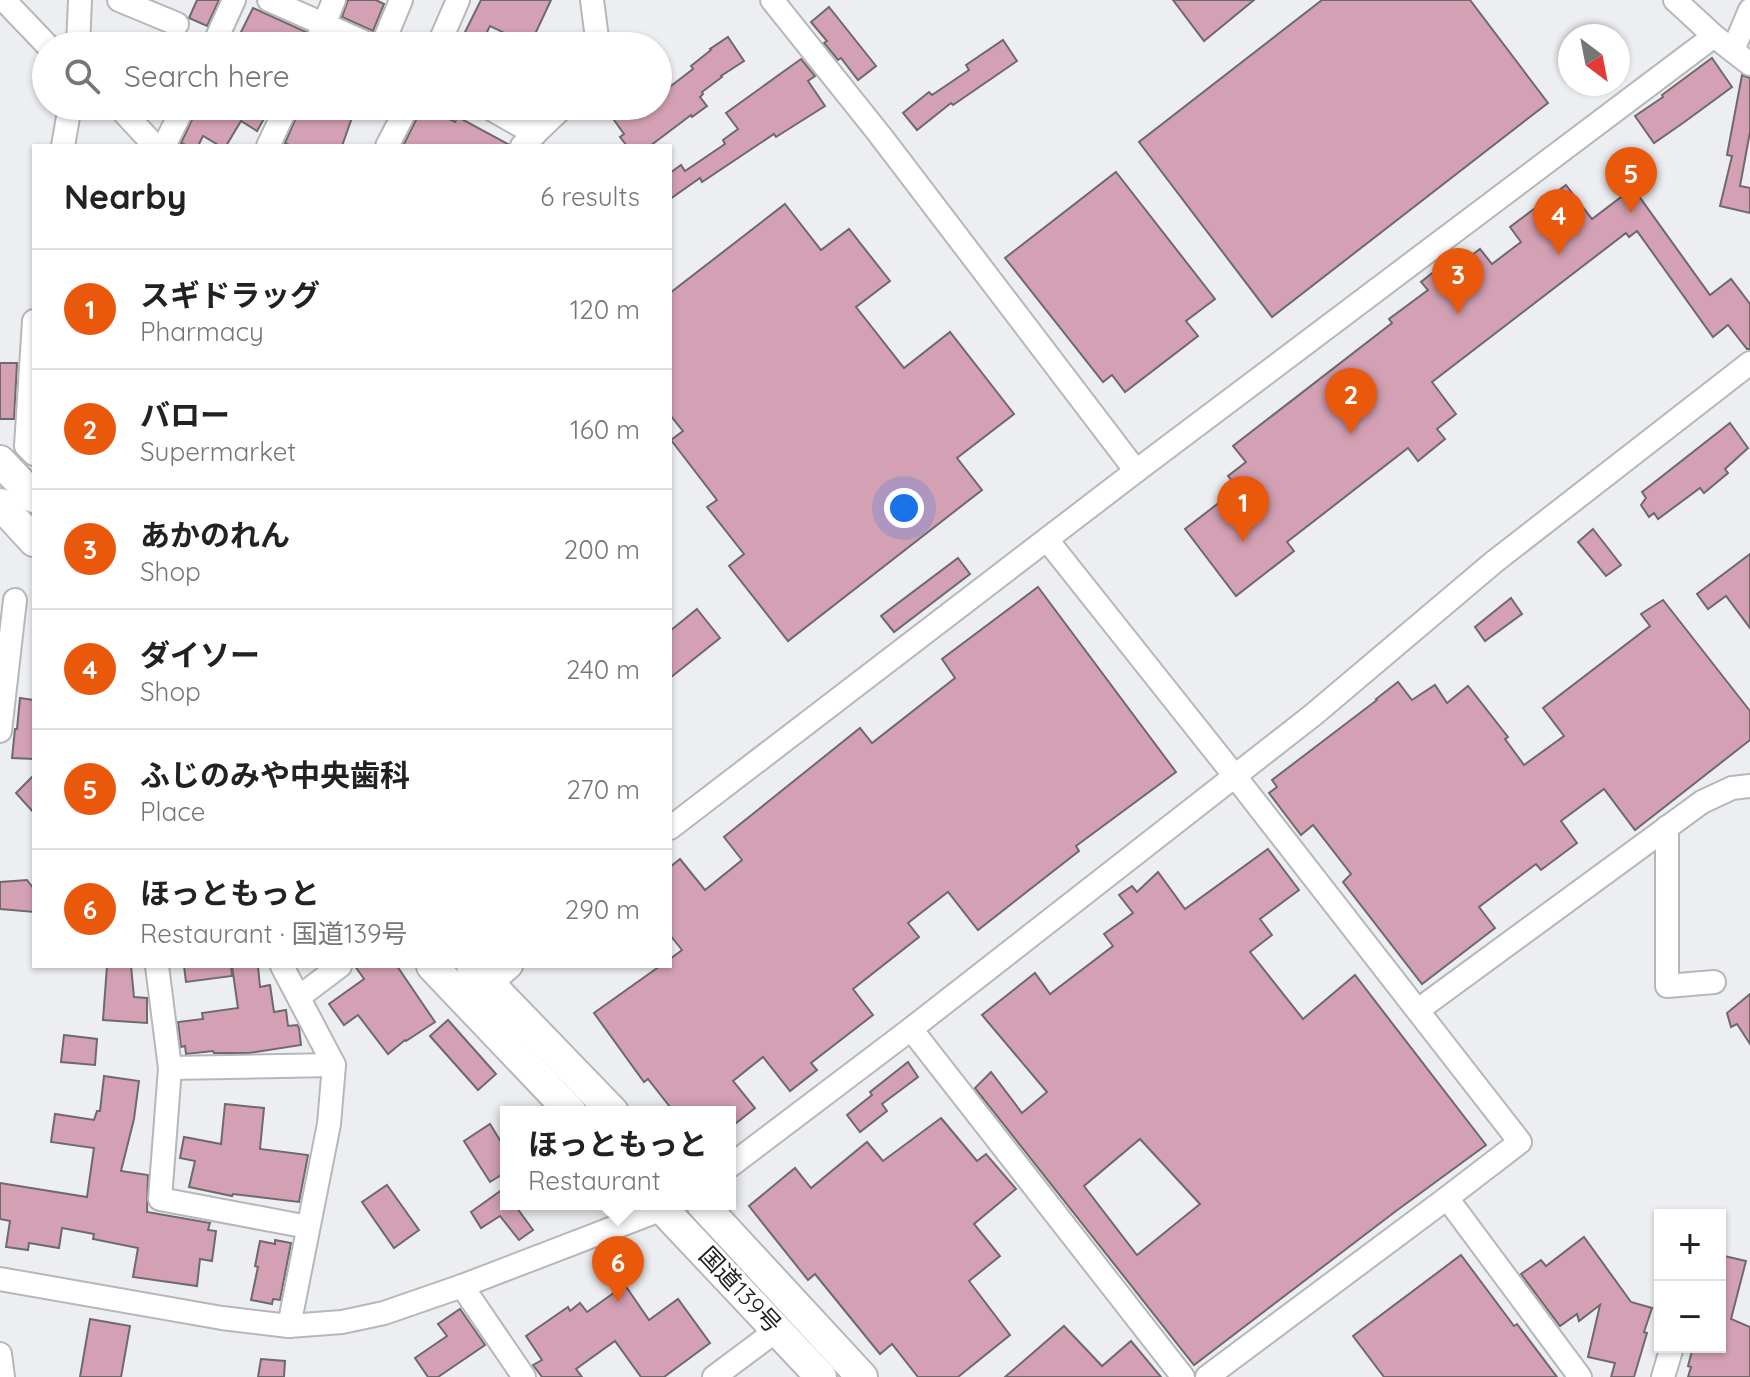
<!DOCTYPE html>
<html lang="en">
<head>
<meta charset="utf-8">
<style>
  :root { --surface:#fff; --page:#f2f2f2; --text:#222; --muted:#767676; --line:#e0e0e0; --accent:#ea580c }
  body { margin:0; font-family:Quicksand,"Noto Sans JP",sans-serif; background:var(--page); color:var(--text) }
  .controls { position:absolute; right:24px; bottom:24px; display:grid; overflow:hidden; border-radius:0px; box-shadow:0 2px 6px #0004 }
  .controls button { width:72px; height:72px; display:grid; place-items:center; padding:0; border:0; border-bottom:2px solid var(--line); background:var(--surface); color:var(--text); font:40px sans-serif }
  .compass { position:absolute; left:1558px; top:24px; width:72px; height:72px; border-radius:50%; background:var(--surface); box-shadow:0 2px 6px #0004; rotate:148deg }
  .you { position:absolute; left:904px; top:508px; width:28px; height:28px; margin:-20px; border:6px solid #fff; border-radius:50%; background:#1a73e8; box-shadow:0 0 0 12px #1a73e833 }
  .badge { display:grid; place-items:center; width:52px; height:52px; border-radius:50%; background:var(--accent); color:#fff; font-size:26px; font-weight:700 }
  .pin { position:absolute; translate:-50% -66px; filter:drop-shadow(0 2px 4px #0008) }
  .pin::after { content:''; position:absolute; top:42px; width:28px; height:24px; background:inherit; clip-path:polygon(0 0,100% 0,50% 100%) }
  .popup { position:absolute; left:500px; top:1106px; width:236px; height:104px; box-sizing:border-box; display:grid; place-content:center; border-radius:0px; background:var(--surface); filter:drop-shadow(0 2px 6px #0005); font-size:26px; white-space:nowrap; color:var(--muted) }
  .popup b { font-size:30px; color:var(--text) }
  .popup::after { content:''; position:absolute; left:50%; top:100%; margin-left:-16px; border:16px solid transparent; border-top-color:var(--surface) }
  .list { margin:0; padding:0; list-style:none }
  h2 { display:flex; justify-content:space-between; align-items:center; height:104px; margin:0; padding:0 32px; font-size:34px }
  h2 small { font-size:26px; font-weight:400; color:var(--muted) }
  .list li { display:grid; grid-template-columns:52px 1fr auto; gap:24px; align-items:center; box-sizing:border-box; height:120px; padding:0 32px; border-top:2px solid var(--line) }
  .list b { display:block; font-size:30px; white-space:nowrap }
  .list p { margin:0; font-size:26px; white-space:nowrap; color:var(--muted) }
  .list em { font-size:26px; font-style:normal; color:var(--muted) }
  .icon { flex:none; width:44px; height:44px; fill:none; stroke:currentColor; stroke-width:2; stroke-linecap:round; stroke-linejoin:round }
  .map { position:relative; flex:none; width:1750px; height:1377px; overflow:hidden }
  .search { position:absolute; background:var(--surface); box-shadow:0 2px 6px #0004; left:32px; top:32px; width:640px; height:88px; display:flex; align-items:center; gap:20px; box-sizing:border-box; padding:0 28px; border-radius:44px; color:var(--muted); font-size:30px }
  .panel { position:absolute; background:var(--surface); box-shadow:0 2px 6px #0004; left:32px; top:144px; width:640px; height:824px; border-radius:0px }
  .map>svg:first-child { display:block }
</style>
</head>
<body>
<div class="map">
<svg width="1750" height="1377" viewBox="0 0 1750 1377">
  <rect width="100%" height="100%" fill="#eceef2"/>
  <g fill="#d3a0b4" stroke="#6e6a6b" stroke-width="2" fill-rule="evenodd">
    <polygon points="197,0 219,0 207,26 189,18"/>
    <polygon points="348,0 376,0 384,4 373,31 342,17"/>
    <polygon points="481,0 551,0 530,45 490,26 480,46 458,46"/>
    <polygon points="1173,0 1254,0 1204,41"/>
    <polygon points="1322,0 1470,0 1548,103 1272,317 1139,142"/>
    <polygon points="829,7 876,66 858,80 841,58 838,60 824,43 827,41 811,22"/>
    <polygon points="253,8 306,32 299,46 286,46 267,34 262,46 256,46 238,38"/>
    <polygon points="728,37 744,61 721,76 722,77 702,92 703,94 700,97 707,106 692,117 691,115 650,146 627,146 620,137 624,134 604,106 658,106 658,96 693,69 691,66 711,50 710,49"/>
    <polygon points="1003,40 1017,61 953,105 951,103 917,130 903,113 929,92 932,95 969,70 966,65"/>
    <polygon points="1712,58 1732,87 1683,123 1654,143 1635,116 1663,97 1662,95"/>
    <polygon points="801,59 815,76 808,81 825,106 776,137 774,134 702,182 700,178 670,199 670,173 681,165 685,171 725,144 723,140 738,129 726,113"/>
    <polygon points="1742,75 1750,78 1750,132 1740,186 1750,188 1750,213 1720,206 1732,156 1727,155"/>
    <polygon points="217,106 271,106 257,131 241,121 226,146 220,146 203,136 198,146 188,146 181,143 197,109 211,117"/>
    <polygon points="301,106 356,106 342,146 291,146 285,143"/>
    <polygon points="422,106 455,122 458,117 508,144 508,146 403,146 420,112"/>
    <polygon points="1116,172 1215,299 1186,321 1198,336 1125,392 1112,375 1103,382 1005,258"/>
    <polygon points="1566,185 1592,219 1633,188 1710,295 1731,279 1750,304 1750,349 1747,349 1728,325 1713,337 1637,231 1629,237 1626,233 1432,382 1456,414 1437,429 1445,439 1418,461 1408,448 1287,542 1294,551 1236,596 1185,529 1238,488 1228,476 1246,462 1233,446 1392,323 1389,319 1428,290 1421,282 1454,256 1460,264 1480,249 1492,264 1521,242 1510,227"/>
    <polygon points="785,204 821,250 849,229 890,281 856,307 904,368 950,332 1014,414 957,458 982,490 788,641 729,566 744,554 707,507 717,500 671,440 683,431 670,415 670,293"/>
    <polygon points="0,363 17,363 14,419 0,419"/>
    <polygon points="1730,423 1748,448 1725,469 1728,473 1704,493 1700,488 1658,519 1654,513 1649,517 1641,505 1646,498 1642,492"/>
    <polygon points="1593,529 1621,565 1606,576 1578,542"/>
    <polygon points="1750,554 1750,628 1726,596 1708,609 1697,594"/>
    <polygon points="958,558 970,574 894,632 881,616"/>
    <polygon points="1038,587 1176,772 1076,846 1079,851 978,930 948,892 908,923 919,937 853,989 873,1015 811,1063 817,1070 790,1091 763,1057 733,1081 755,1108 730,1128 730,1112 674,1112 648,1079 644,1082 594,1013 660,966 670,966 670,959 682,950 670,935 670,867 680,859 705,890 742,860 724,837 860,728 872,743 955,678 942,659"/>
    <polygon points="1511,598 1522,614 1485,641 1475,627"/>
    <polygon points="1663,600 1750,711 1750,740 1635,830 1604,789 1561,821 1577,843 1541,870 1536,864 1479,907 1495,928 1422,984 1343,882 1351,874 1313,825 1301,835 1269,793 1277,787 1272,780 1377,700 1376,699 1398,682 1412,700 1435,685 1447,703 1468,686 1508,737 1505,739 1524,765 1564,736 1543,708 1650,626 1641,614"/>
    <polygon points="697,609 720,638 670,678 670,631"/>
    <polygon points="20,698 34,700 34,759 12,758 15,729 17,729"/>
    <polygon points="34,775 34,813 16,793"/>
    <path d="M1268 849 1299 890 1260 919 1272 935 1250 952 1303 1019 1355 975 1486 1145 1396 1211 1194 1365 975 1088 991 1072 1022 1113 1047 1092 982 1015 1035 973 1050 994 1113 946 1104 934 1133 913 1119 895 1132 886 1137 892 1158 872 1185 909ZM1140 1139 1200 1204 1137 1255 1084 1186Z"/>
    <polygon points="27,880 34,889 34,912 0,909 0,882"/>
    <polygon points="107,966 131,966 134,997 147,998 147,1023 103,1020"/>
    <polygon points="184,966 231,966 232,976 186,982"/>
    <polygon points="232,966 258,966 260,987 270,985 274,1012 286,1010 288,1026 297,1025 299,1028 301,1045 249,1053 214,1053 213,1051 186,1054 185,1046 181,1047 178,1022 203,1019 202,1013 238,1008"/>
    <polygon points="355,966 397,966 435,1022 406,1041 405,1040 388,1054 358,1015 344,1025 329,1004 364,979"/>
    <polygon points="1750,994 1750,1044 1737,1024 1731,1027 1727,1013"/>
    <polygon points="448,1020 496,1074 478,1090 430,1036"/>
    <polygon points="64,1035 97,1039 95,1065 61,1062"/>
    <polygon points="908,1062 918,1077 882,1104 887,1111 860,1132 847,1115 872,1095 870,1092"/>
    <polygon points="104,1076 139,1081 134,1119 121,1171 148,1175 147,1212 210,1223 208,1230 216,1231 212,1261 200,1259 197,1286 133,1277 138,1248 93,1239 94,1234 62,1228 59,1248 29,1243 28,1250 6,1247 10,1221 0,1219 0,1183 87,1197 94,1148 51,1142 55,1114 94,1120 97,1111 100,1111"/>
    <polygon points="225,1104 264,1108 260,1149 308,1155 299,1202 233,1194 232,1196 189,1187 195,1161 180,1158 184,1137 221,1144"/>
    <polygon points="941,1118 977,1161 986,1154 1016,1189 974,1224 1000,1256 969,1281 1010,1335 958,1377 918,1377 892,1344 880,1354 815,1274 808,1280 749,1206 795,1168 811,1188 867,1142 883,1161"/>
    <polygon points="490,1124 506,1150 506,1172 490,1182 464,1141"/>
    <polygon points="387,1185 419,1230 394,1248 362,1202"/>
    <polygon points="506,1187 506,1204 514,1204 533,1230 519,1240 500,1216 481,1228 471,1212"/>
    <polygon points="1584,1237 1631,1302 1652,1308 1644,1332 1647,1333 1634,1377 1611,1377 1615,1363 1588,1357 1600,1305 1579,1321 1577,1314 1560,1326 1521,1274 1541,1260 1546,1266"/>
    <polygon points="275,1240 291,1243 280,1300 273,1299 272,1304 251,1300 258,1267 255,1266 260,1241 275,1244"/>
    <polygon points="1461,1255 1514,1326 1517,1324 1557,1377 1384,1377 1353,1336"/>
    <polygon points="1720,1255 1746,1261 1731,1319 1750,1327 1750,1377 1688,1377 1691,1367 1688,1366 1693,1347 1720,1347"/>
    <polygon points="625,1285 649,1320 678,1299 710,1343 664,1377 641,1377 615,1341 576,1369 582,1377 542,1377 533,1365 542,1360 526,1336 568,1307 570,1311 580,1303 587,1312"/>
    <polygon points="460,1309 485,1345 438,1377 428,1377 415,1358 447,1336 438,1324"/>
    <polygon points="90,1319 130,1326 121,1377 80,1377"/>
    <polygon points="1064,1326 1102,1366 1131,1341 1161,1377 1005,1377"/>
    <polygon points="261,1359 285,1361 284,1377 258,1377"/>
  </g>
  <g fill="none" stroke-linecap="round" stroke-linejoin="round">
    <g stroke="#b6b7bb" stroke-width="26">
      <g id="minor">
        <polyline points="4,0 48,46"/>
        <polyline points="119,0 177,24"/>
        <polyline points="269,0 373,46"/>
        <polyline points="592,0 598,46"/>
        <polyline points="772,0 880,135 1136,471"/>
        <polyline points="1675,0 1714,36 1750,64"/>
        <polyline points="78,46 80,0"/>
        <polyline points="213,46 234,0"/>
        <polyline points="315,46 334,0"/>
        <polyline points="382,46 401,0"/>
        <polyline points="438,46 458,0"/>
        <polyline points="1733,50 1750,10"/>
        <polyline points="118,106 155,146"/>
        <polyline points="486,106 535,134"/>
        <polyline points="63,146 70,106"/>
        <polyline points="164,146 184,106"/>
        <polyline points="268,146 287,106"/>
        <polyline points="387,146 408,106"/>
        <polyline points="522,146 564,106"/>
        <polyline points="34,321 26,446 34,454"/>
        <polyline points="1048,541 1234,775 1520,1142 1447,1198 1207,1377"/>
        <polyline points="0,731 15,600"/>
        <polyline points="1667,827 1667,986 1714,982"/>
        <polyline points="670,828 1136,471 1714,36"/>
        <polyline points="157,966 170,1068 160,1199 308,1227"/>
        <polyline points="282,966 334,1065 329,1124 289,1326"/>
        <polyline points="490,985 511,966"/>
        <polyline points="299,997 340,966"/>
        <polyline points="1418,1010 1702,802 1732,788 1750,786"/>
        <polyline points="911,1029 1183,1377"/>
        <polyline points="170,1068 334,1065"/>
        <polyline points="730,1166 911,1029 1313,715 1494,562 1750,363"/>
        <polyline points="1447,1198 1580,1377"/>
        <polyline points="0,1279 222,1318 289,1326 342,1322 384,1313 462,1286 673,1205"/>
        <polyline points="462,1286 524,1377"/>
        <polyline points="0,1354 3,1377"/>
        <polyline points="714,1377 777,1330"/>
        <polyline points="1663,1377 1672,1347"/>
      </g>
    </g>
    <g stroke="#b6b7bb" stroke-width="34">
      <g id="highway">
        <polyline points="0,461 34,497"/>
        <polyline points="0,504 34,541"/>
        <polyline points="432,966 571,1112"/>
        <polyline points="472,966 613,1112"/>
        <polyline points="658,1204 821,1377"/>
        <polyline points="702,1204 862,1377"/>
      </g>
    </g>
    <use href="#minor" stroke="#fff" stroke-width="22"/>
    <use href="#highway" stroke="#fff" stroke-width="30"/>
  </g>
  <g text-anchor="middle" stroke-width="6" stroke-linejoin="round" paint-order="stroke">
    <g font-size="24" fill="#202122" stroke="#fff">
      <text transform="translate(740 1290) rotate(47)" y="8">国道139号</text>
    </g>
  </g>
</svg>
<div class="controls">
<button>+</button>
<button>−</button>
</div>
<svg class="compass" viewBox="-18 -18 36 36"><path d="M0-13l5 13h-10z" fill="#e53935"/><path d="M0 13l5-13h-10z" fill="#767676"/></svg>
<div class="you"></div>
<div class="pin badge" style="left:1243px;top:542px">1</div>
<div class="pin badge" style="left:1351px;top:434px">2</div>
<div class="pin badge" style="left:1458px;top:314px">3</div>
<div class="pin badge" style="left:1559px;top:255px">4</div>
<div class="pin badge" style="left:1631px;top:213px">5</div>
<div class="pin badge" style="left:618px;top:1302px">6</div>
<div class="popup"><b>ほっともっと</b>Restaurant</div>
<div class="search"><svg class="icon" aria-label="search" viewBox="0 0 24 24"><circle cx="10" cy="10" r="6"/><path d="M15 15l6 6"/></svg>Search here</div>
<section class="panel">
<h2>Nearby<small>6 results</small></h2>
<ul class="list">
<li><span class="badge">1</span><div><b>スギドラッグ</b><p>Pharmacy</p></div><em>120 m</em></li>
<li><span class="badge">2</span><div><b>バロー</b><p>Supermarket</p></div><em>160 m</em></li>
<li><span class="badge">3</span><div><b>あかのれん</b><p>Shop</p></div><em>200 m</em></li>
<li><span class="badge">4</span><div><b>ダイソー</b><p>Shop</p></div><em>240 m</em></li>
<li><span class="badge">5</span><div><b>ふじのみや中央歯科</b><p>Place</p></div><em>270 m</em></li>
<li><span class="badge">6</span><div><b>ほっともっと</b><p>Restaurant · 国道139号</p></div><em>290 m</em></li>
</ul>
</section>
</div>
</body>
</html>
